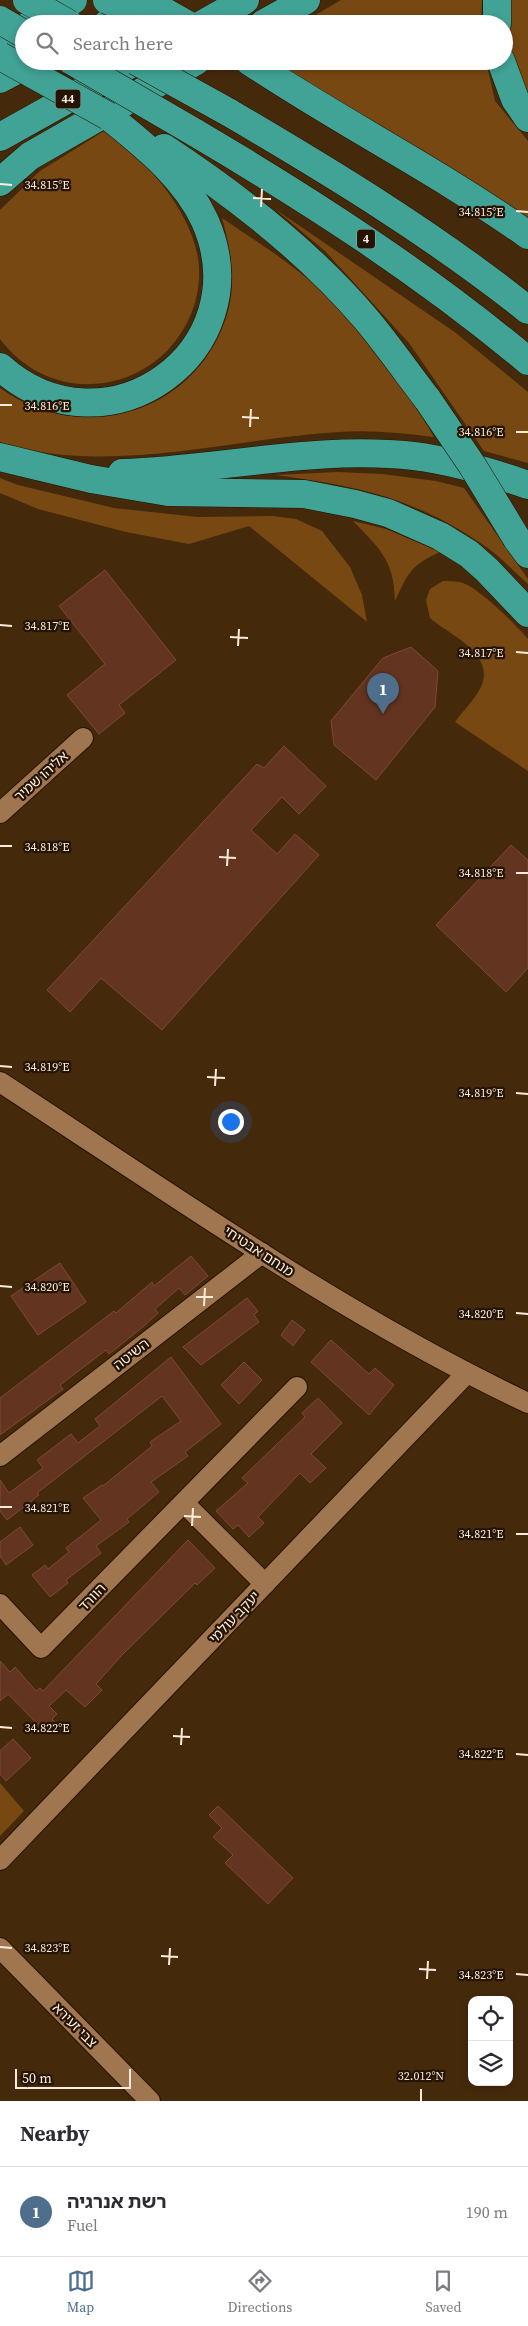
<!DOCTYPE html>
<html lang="en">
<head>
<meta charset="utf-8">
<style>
  :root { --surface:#fff; --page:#f7f7f7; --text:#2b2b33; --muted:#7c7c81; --line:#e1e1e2; --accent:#4e6e8b }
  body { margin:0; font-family:"Source Serif 4","Noto Sans Hebrew",serif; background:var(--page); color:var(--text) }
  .controls { position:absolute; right:15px; bottom:15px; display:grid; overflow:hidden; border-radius:10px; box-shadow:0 2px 8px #0003 }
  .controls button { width:45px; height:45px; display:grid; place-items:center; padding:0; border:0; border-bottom:1px solid var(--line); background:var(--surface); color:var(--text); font:25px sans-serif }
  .scale { position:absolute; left:15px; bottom:12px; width:116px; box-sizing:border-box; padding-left:5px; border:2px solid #feebdb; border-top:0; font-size:14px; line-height:18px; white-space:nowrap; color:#feebdb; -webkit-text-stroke:4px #241405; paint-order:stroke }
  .you { position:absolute; left:230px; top:1121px; width:18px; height:18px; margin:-12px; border:4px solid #fff; border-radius:50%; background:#1a73e8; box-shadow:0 0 0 8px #1a73e833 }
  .badge { display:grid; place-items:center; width:32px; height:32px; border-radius:50%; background:var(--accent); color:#fff; font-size:16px; font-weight:700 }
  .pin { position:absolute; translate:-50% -41px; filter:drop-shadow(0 1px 2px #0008) }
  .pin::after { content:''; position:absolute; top:26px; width:18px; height:15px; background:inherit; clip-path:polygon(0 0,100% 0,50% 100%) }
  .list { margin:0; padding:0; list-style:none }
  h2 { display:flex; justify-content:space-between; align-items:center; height:65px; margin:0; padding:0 20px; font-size:21px }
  h2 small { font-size:16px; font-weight:400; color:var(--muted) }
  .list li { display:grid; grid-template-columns:32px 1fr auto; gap:15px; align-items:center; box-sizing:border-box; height:90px; padding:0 20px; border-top:1px solid var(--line) }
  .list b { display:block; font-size:19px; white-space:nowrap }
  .list p { margin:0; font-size:16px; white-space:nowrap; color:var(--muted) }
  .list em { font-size:16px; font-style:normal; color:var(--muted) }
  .icon { flex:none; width:28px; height:28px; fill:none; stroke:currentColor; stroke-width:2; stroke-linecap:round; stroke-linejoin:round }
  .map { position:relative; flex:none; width:528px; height:2101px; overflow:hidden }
  .search { position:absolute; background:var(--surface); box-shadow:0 2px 8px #0003; left:15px; right:15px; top:15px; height:55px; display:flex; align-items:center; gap:12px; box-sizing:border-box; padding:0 18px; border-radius:28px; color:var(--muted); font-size:19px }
  .sheet { height:155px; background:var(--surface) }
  nav { display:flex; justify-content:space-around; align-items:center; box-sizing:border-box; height:70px; border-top:1px solid var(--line); background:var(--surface); font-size:14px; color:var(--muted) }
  nav a { display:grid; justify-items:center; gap:2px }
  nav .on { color:var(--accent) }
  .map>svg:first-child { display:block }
</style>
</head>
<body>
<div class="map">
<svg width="528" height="2101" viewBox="0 0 528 2101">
  <rect width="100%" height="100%" fill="#45290b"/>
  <g fill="#784813">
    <polygon points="341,0 482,0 481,24 300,24"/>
    <path d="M510 0H528V96C509 64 510 36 510 0Z"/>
    <polygon points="265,61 486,61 495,101 528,141 528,221"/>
    <path d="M109 128C145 163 189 206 198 258 201 276 198 298 191 314 158 394 53 410 0 339V210L40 171Z"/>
    <polygon points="275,209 456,333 528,392 528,463 484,451 409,343 325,251"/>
    <path d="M222 218C251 238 282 257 309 280 358 321 403 382 434 437 402 433 371 430 339 432 231 438 106 477 0 442V388C82 447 196 414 227 315 237 282 231 250 222 218Z"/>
    <path d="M338 472 382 474 436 481 464 488 528 579V584C512 570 497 553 479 542 412 497 353 485 275 475Z"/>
    <polygon points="0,478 18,485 114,508 197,517 273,516 296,519 322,531 350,567 362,595 367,622 249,526 189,544 126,532 38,509 0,493"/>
    <path d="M353 521 386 529 440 552C411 565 408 573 395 601 394 560 380 549 353 521Z"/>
    <path d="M443 581C448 581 454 581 459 582 477 585 515 624 528 639V771L455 722C463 711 475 699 481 687 496 653 449 635 430 618L426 600 430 589Z"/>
    <polygon points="0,1783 24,1811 0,1836"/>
  </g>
  <g fill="#633420" stroke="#7c4a36">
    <polygon points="105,570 176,660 119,705 125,713 99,734 67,695 105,664 59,606"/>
    <polygon points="411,647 438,671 435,707 376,780 334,745 331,721 383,658"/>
    <polygon points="284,746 326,786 299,814 282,797 251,830 277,854 295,834 319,855 162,1030 101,978 70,1012 47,990 257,764 264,768"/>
    <polygon points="511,845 528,860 528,968 506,992 436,925"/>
    <polygon points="191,1256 208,1276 185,1295 179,1288 155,1309 158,1313 144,1326 109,1354 106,1350 60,1385 63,1389 0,1435 0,1398 114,1311 116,1313 152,1282 154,1286"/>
    <polygon points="60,1263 86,1302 38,1335 11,1296"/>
    <polygon points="247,1298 258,1311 254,1315 259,1322 201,1365 183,1347"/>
    <polygon points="292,1320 305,1330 293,1346 281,1335"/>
    <polygon points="331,1340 369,1374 375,1368 394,1385 369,1415 311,1362"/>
    <polygon points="171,1357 221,1424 185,1452 188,1456 151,1482 159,1492 127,1519 129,1522 96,1546 101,1553 66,1580 68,1583 50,1597 32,1575 45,1565 48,1569 69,1552 66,1548 101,1520 83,1498 102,1485 103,1486 152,1446 150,1442 181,1421 162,1396 37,1493 39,1495 7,1520 0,1511 0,1480 9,1493 43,1468 37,1460 71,1434 78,1443 100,1426 95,1419"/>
    <polygon points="244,1362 262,1380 239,1404 221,1385"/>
    <polygon points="318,1398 342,1423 311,1454 326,1468 310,1483 300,1473 258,1517 264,1523 249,1537 238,1525 233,1529 216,1511 248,1483 242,1478 305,1417 302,1413"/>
    <polygon points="20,1527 33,1545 6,1565 0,1556 0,1542"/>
    <polygon points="188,1540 215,1568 197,1585 195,1583 122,1655 96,1684 102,1690 85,1707 66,1690 49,1706 57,1714 52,1719 57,1724 47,1734 8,1694 0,1701 0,1661 10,1672 15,1667 36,1691 40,1688 43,1691"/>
    <polygon points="13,1739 31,1758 6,1781 0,1774 0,1751"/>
    <polygon points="218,1806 293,1878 268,1904 225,1863 233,1855 213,1837 222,1828 209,1815"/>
  </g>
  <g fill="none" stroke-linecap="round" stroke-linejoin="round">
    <g stroke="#271301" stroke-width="22">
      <g id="minor">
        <polyline points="0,813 83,738"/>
        <path d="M0 1082C172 1194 342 1315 528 1403"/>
        <polyline points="0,1456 262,1253"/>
        <polyline points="184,1503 265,1584"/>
        <polyline points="0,1604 41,1648 297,1387"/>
        <polyline points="0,1860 466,1374"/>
        <polyline points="0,1948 150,2101"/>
      </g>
    </g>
    <g stroke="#271301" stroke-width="29">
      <g id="highway">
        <polyline points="31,24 73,0"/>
        <polyline points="107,24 148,3"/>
        <polyline points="203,24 245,0"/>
        <polyline points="263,24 306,0"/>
        <polyline points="497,24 497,0"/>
        <polyline points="0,42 24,28"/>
        <path d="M249 61C340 122 438 171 528 235"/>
        <polyline points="501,61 515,99 528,118"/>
        <polyline points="0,79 34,61"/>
        <path d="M228 112C332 173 434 235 528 310"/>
        <path d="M194 132C311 201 424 274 528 361"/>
        <polyline points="0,137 136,61"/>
        <path d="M164 148C237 196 309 252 366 319 388 345 407 373 428 400"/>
        <polyline points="0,182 30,156 196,61"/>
        <path d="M0 367C106 462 262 351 205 221 185 177 145 146 108 116"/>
        <polyline points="0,457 91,479 168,492 304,494 355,504 388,513 440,536 469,554 487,570 528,613"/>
        <path d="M122 473C218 470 317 445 414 456 453 461 491 472 528 485"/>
        <polyline points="517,539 528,554"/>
      </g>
    </g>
    <use href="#minor" stroke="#a07650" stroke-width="20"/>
    <use href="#highway" stroke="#41a396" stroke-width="28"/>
    <g stroke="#271301" stroke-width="29" stroke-linecap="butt">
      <g id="highway-bridge">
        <polyline points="27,0 69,24"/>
        <polyline points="107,0 157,24"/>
        <polyline points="144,0 186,24"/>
        <polyline points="0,20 24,34"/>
        <polyline points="0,56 108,116"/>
        <polyline points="72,61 194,132"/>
        <polyline points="136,61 228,112"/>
        <polyline points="428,400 472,465 517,539"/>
      </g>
    </g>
    <use href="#highway-bridge" stroke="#41a396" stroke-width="28"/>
  </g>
  <path fill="none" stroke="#feebdb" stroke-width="2" d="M0 184 12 185M253 198 271 199M261 207 262 189M516 211 528 212M0 405H12M242 417 259 418M250 427 251 409M516 432H528M0 625 12 626M230 637 248 638M238 646 239 629M516 652 528 653M0 846H12M219 857 236 858M227 866 228 849M516 873H528M0 1066 12 1067M207 1077 225 1078M215 1086 216 1069M516 1093 528 1094M0 1286 12 1287M196 1297H213M204 1306 205 1288M516 1313 528 1314M0 1507H12M184 1516 201 1517M192 1526 193 1508M516 1534H528M0 1727 12 1728M173 1736 190 1737M181 1745 182 1728M516 1754 528 1755M0 1947 12 1948M161 1956 178 1957M169 1965 170 1948M419 1969 436 1970M516 1974 528 1975M427 1979 428 1961M421 2101V2089"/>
  <g text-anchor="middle" stroke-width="4.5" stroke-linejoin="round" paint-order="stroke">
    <g fill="#241405" stroke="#bdaa9b" stroke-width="1">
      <rect x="55.5" y="89.5" width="25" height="19" rx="4"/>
      <rect x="357" y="229.5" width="18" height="19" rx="4"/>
    </g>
    <g font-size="12" font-weight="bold" fill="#feebdb">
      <text x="68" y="103">44</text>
      <text x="366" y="243">4</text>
    </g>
    <g font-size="14" fill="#feebdb" stroke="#241405">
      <text transform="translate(41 776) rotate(-42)" y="5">אליהו שמיר</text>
      <text transform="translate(259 1251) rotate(33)" y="5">מנחם אבטיחי</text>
      <text transform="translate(131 1354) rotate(-38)" y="5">השיטה</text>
      <text transform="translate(92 1597) rotate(-46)" y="5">הוורד</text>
      <text transform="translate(234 1617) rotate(-46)" y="5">יעקב עולמי</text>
      <text transform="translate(75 2025) rotate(45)" y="5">צבי זעירא</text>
    </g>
  </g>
  <g font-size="12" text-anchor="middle" fill="#feebdb" stroke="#241405" stroke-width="4.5" stroke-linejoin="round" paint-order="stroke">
    <text x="47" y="189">34.815°E</text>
    <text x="481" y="216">34.815°E</text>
    <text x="47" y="410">34.816°E</text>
    <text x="481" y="436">34.816°E</text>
    <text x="47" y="630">34.817°E</text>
    <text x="481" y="657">34.817°E</text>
    <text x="47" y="851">34.818°E</text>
    <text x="481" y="877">34.818°E</text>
    <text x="47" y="1071">34.819°E</text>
    <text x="481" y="1097">34.819°E</text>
    <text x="47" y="1291">34.820°E</text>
    <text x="481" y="1318">34.820°E</text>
    <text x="47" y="1512">34.821°E</text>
    <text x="481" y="1538">34.821°E</text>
    <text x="47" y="1732">34.822°E</text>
    <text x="481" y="1758">34.822°E</text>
    <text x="47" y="1952">34.823°E</text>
    <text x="481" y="1979">34.823°E</text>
    <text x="421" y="2080">32.012°N</text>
  </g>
</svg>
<div class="controls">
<button><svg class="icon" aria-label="locate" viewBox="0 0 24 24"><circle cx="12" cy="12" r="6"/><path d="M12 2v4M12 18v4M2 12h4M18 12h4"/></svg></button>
<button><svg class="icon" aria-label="layers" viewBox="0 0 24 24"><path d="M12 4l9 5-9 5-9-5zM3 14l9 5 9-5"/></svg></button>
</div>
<div class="scale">50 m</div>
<div class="you"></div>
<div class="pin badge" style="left:383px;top:714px">1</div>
<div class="search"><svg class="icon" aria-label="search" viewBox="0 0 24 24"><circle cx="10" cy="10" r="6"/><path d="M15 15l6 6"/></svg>Search here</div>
</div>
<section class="sheet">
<h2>Nearby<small></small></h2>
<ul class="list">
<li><span class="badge">1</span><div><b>רשת אנרגיה</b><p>Fuel</p></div><em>190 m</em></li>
</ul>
</section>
<nav>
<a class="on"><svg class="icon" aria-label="map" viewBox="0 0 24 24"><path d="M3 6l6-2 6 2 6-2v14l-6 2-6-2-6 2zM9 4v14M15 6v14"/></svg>Map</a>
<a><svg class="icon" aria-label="directions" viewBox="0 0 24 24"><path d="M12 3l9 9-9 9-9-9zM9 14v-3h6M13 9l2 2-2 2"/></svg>Directions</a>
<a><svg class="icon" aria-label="saved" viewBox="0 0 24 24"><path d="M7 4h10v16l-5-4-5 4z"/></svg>Saved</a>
</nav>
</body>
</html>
